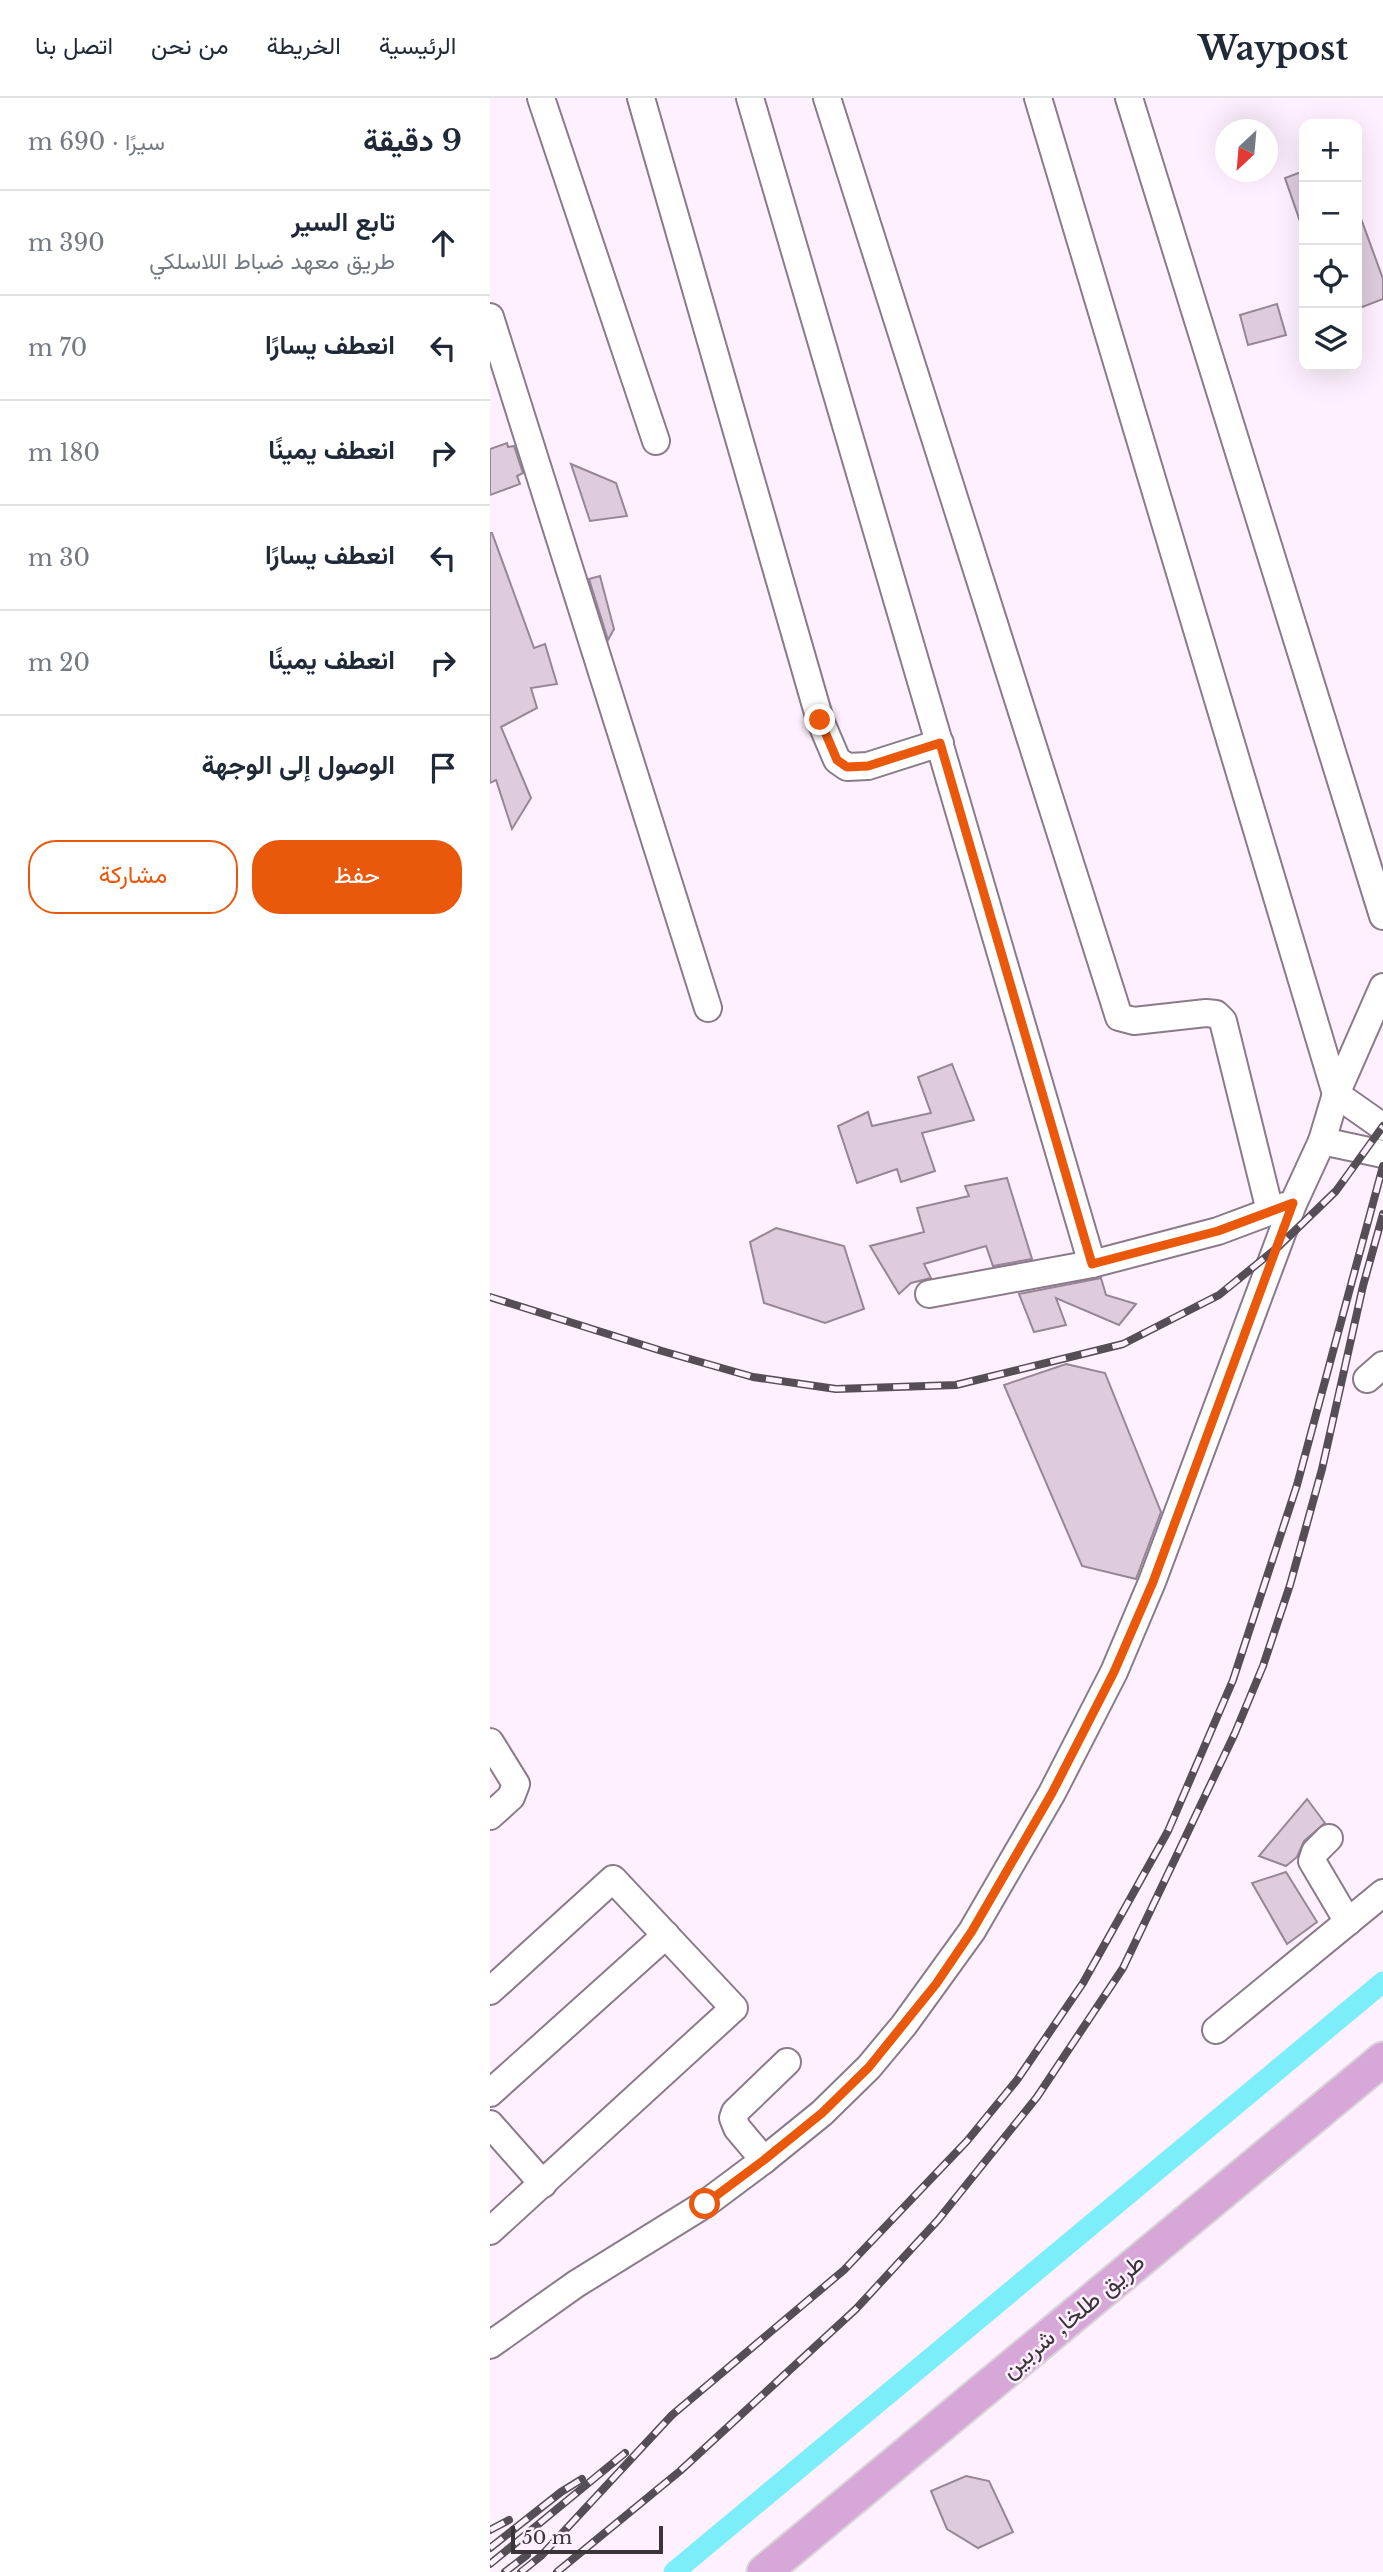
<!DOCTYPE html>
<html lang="ar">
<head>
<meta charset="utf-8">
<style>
  :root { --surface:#fff; --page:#f2f2f3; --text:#1f2937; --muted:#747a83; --line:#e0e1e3; --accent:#ea580c }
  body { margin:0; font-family:"Libre Baskerville",Vazirmatn,serif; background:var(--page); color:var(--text); direction:rtl }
  .controls { position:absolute; right:21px; top:21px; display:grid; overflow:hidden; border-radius:14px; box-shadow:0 7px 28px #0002 }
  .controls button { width:63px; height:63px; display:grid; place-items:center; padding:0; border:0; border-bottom:2px solid var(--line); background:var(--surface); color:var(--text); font:35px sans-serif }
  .compass { position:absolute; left:725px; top:21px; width:63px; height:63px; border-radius:50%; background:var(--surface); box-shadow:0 7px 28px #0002; rotate:206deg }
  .scale { position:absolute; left:21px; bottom:18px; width:152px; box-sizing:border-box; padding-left:7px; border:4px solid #3b343b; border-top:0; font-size:19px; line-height:24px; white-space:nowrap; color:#3b343b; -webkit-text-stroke:5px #fef0fe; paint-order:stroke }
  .stop { position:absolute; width:21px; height:21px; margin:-16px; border:5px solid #ea580c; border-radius:50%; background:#fff }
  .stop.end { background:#ea580c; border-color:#fff; box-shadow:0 2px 7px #0008 }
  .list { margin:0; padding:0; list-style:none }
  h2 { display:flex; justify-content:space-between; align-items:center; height:91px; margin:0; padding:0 28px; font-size:30px }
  h2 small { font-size:23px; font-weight:400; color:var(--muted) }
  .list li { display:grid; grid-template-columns:46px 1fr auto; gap:21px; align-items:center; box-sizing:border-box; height:105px; padding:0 28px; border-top:2px solid var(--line) }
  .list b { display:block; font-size:26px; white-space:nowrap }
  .list p { margin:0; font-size:23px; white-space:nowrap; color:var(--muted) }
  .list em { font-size:23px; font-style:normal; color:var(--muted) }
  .actions { display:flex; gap:14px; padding:21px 28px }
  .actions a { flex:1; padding:16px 0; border:2px solid var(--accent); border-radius:28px; text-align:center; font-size:24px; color:var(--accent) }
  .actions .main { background:var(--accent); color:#fff }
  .icon { flex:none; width:38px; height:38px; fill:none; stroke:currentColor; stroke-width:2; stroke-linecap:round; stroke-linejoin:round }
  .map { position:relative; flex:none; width:893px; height:2474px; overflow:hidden; direction:ltr }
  header { display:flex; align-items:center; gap:42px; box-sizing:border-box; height:98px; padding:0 35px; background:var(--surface); border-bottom:2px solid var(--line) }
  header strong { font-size:33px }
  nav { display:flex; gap:38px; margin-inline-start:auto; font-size:24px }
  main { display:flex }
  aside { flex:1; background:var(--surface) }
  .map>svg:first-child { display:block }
</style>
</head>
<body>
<header>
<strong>Waypost</strong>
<nav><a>الرئيسية</a><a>الخريطة</a><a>من نحن</a><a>اتصل بنا</a></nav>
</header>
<main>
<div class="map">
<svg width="893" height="2474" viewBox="0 0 893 2474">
  <rect width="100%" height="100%" fill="#fef0fe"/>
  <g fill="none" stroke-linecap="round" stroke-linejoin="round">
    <polyline stroke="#7ceef9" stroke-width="21" points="184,2474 893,1884"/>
  </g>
  <g fill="#deccdd" stroke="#968696" stroke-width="2">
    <polygon points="814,73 814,128 812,129 795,80"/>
    <polygon points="869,115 893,181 893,201 867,211"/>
    <polygon points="787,206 796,237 758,247 750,217"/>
    <polygon points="17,345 18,349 24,348 33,375 27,378 30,386 0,397 0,351"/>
    <polygon points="81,366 126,385 137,418 100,423"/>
    <polygon points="0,435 2,435 44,550 55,546 67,586 41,590 47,610 11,629 41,700 22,731 6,682 0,685"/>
    <polygon points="110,478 124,531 118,542 99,481"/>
    <polygon points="462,966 484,1022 432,1035 445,1073 411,1084 407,1071 367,1085 348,1028 378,1014 382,1028 441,1015 428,979"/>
    <polygon points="517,1080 542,1161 503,1168 496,1148 434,1166 441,1180 421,1185 409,1196 380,1148 434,1134 427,1110 479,1098 475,1088"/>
    <polygon points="286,1130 354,1148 374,1211 335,1225 274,1205 260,1144"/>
    <polygon points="611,1180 616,1197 646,1206 629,1227 566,1200 576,1227 544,1234 529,1196"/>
    <polygon points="576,1266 615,1275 671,1414 646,1481 592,1468 514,1287"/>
    <polygon points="817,1701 835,1725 814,1743 807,1759 796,1768 769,1758"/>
    <polygon points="796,1774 827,1824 797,1846 762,1785"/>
    <polygon points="476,2378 499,2383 523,2434 488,2450 457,2431 441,2393"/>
  </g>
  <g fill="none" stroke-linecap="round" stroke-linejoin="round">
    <g stroke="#8b7b8a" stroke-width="30">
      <g id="minor">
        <polyline points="51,0 166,343"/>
        <polyline points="151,0 330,622 347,662 357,669 378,668 450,645"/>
        <polyline points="260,0 602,1166"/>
        <polyline points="337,0 629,919 644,923 716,915 726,916 733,923 780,1113"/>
        <polyline points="548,0 846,996 893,1029"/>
        <polyline points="639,0 893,818"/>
        <polyline points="0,219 218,910"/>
        <polyline points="832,1043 893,1056"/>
        <polyline points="439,1196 602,1166 728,1133 795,1108"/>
        <polyline points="877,1281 893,1267"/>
        <polyline points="0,1644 26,1686 21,1699 0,1718"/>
        <polyline points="839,1740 825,1754 822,1763 858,1824"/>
        <polyline points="0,1893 123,1781 244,1910 0,2133"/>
        <polyline points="726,1932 893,1795"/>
        <polyline points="0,1995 176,1837"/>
        <polyline points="0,2026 53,2086"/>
        <polyline points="274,2062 247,2030 243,2020 245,2014 297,1964"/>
        <polyline points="0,2247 86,2186 215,2106 274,2062 332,2015 379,1969 414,1927 482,1833 562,1695 624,1574 662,1484 803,1106 832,1043 846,996 893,889"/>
      </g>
    </g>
    <g stroke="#d8d6d8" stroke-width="37">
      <polyline id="major" points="274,2474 893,1961"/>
    </g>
    <use href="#minor" stroke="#fff" stroke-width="26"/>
    <use href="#major" stroke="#d7a7d7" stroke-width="33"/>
    <g stroke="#564e56" stroke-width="8">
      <g id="rail">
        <polyline points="0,1199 172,1253 263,1279 346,1291 466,1287 633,1246 729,1197 788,1149 846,1093 893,1028"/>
        <polyline points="0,2432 19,2422"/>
        <polyline points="0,2450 71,2394 92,2381"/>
        <polyline points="0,2466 135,2355"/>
        <polyline points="15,2474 37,2457"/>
        <polyline points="31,2474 51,2458 182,2317 354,2172 477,2043 527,1982 593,1885 678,1733 743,1582 807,1387 893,1068"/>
        <polyline points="67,2474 190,2373 366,2211 448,2122 547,1999 633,1870 745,1635 773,1568 800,1487 832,1371 873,1188 893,1116"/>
      </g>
    </g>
    <use href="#rail" stroke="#fef0fe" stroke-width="5" stroke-dasharray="16" stroke-linecap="butt"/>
  </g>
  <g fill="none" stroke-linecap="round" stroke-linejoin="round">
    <polyline stroke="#ea580c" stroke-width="9" points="215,2106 274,2062 332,2015 379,1969 446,1886 482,1833 562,1695 624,1574 663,1484 803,1105 728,1133 602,1166 450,645 378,668 357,669 347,662 330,622"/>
  </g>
  <g text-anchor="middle" stroke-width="5" stroke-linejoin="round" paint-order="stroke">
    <g font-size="24" fill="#3b343b" stroke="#fef0fe">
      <text transform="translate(583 2218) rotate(-40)" y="8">طريق طلخا, شربين</text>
    </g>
  </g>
</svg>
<div class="controls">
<button>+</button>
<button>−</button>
<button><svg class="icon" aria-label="locate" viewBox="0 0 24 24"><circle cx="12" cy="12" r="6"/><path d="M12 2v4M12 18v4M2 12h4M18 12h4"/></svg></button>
<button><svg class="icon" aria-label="layers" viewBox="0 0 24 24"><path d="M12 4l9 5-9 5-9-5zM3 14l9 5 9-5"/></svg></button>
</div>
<svg class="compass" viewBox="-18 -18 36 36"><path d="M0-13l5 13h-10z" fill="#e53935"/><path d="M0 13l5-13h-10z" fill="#747a83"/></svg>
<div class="scale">50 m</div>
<div class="stop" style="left:215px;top:2106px"></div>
<div class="stop end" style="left:330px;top:622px"></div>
</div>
<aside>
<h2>9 دقيقة<small>سيرًا · 690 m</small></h2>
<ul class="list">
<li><svg class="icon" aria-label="ahead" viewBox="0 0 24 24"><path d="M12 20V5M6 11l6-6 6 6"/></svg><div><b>تابع السير</b><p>طريق معهد ضباط اللاسلكي</p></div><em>390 m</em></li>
<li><svg class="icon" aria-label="left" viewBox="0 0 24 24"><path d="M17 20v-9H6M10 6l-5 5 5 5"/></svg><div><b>انعطف يسارًا</b></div><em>70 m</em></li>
<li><svg class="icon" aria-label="right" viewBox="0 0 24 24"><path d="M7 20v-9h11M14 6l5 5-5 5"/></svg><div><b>انعطف يمينًا</b></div><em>180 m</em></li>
<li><svg class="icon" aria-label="left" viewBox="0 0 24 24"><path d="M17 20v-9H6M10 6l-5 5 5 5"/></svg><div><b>انعطف يسارًا</b></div><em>30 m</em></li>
<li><svg class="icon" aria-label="right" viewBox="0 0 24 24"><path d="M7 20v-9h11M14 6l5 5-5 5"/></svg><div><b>انعطف يمينًا</b></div><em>20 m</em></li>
<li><svg class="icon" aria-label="arrive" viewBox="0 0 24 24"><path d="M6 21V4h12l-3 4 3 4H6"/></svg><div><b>الوصول إلى الوجهة</b></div></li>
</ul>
<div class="actions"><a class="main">حفظ</a><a>مشاركة</a></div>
</aside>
</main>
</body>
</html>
